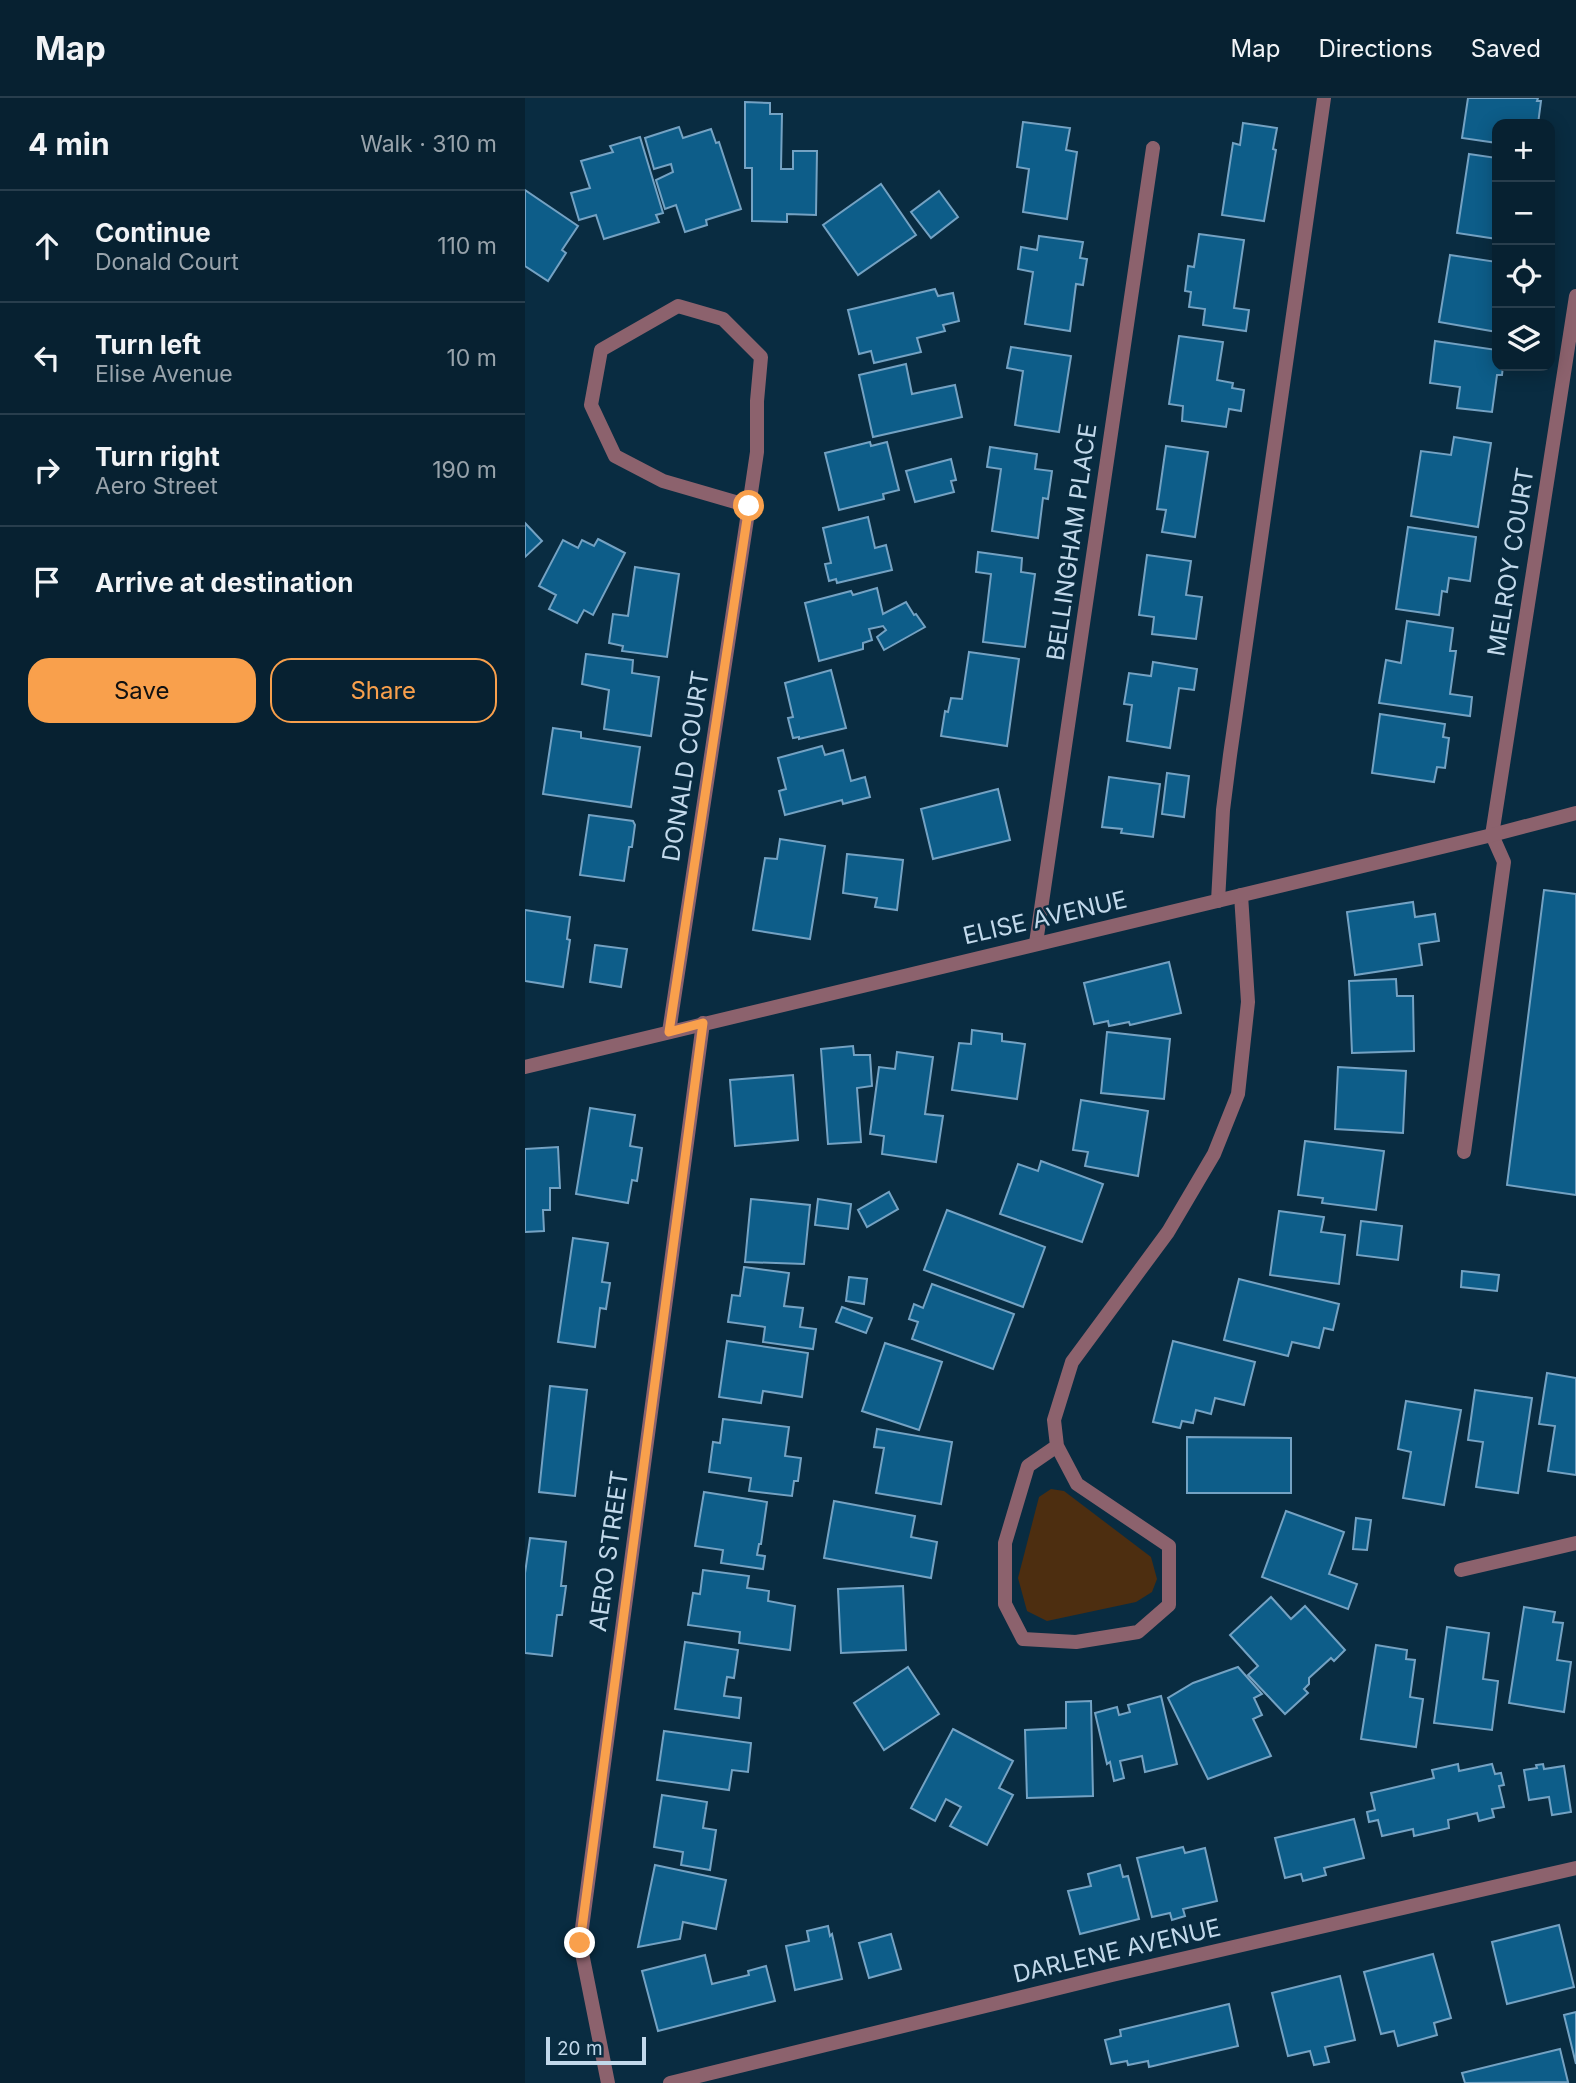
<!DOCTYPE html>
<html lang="en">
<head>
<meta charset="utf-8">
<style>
  :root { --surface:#072131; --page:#102939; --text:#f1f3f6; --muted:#98a3ab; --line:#283e4d; --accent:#f9a04c }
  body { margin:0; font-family:Inter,sans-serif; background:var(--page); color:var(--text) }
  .controls { position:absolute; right:21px; top:21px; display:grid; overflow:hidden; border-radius:14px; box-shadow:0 4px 18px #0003 }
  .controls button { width:63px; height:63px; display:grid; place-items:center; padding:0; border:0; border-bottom:2px solid var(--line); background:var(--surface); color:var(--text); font:35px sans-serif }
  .scale { position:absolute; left:21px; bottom:18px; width:100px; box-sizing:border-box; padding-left:7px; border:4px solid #c2d9eb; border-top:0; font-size:19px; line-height:24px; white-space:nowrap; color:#c2d9eb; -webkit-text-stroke:5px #092c41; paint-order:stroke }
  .stop { position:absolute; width:21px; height:21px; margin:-16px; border:5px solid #f9a04c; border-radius:50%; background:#fff }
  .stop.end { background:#f9a04c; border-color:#fff; box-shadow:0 2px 7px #0008 }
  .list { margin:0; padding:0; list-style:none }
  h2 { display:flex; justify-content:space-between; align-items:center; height:91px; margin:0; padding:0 28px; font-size:30px }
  h2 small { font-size:23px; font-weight:400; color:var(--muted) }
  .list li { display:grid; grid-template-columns:46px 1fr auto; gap:21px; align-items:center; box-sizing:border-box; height:112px; padding:0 28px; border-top:2px solid var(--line) }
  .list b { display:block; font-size:26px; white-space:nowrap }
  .list p { margin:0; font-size:23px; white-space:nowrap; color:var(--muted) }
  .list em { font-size:23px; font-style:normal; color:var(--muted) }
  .actions { display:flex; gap:14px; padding:21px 28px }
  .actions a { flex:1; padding:16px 0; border:2px solid var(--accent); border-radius:21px; text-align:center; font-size:24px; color:var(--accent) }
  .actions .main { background:var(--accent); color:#111 }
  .icon { flex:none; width:38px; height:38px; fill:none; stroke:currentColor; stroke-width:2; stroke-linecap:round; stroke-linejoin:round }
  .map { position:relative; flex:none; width:1051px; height:1985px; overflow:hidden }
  header { display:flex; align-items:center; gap:42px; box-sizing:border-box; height:98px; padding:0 35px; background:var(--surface); border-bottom:2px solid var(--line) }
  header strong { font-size:33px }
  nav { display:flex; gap:38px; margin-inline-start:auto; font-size:24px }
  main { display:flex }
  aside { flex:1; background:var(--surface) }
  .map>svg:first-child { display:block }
</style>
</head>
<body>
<header>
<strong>Map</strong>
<nav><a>Map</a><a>Directions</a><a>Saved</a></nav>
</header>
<main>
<aside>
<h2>4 min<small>Walk · 310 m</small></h2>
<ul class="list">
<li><svg class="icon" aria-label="ahead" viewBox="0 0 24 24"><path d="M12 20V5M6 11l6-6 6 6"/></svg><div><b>Continue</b><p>Donald Court</p></div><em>110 m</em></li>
<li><svg class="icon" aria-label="left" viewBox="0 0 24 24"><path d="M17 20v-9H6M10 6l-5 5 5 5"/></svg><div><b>Turn left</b><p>Elise Avenue</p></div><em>10 m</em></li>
<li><svg class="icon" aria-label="right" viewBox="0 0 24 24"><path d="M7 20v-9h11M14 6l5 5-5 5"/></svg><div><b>Turn right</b><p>Aero Street</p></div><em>190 m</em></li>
<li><svg class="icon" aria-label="arrive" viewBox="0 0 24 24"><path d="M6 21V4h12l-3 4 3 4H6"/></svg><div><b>Arrive at destination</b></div></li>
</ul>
<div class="actions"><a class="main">Save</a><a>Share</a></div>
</aside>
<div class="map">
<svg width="1051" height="1985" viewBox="0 0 1051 1985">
  <rect width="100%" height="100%" fill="#092c41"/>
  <polygon fill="#4d2e10" points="526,1391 539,1393 626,1459 632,1481 627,1494 611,1504 522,1523 502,1513 493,1480 514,1399"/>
  <g fill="#0d5d89" stroke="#74a2c3" stroke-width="2">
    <polygon points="943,0 1013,0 1012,3 1016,3 1013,26 972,26 972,45 937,40"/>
    <polygon points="220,4 245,5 245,16 257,16 256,71 268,71 268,53 292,53 291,117 262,116 262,124 227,123 227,70 220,70"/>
    <polygon points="498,24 545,30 541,52 552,54 542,121 498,114 504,71 492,69"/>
    <polygon points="718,25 752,30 748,51 751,52 739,123 697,117 708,45 715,47"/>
    <polygon points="154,29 158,40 186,31 191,45 194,44 216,111 181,122 182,127 160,134 151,107 140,111 131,82 148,74 146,66 129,71 120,40"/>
    <polygon points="115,39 138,115 131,117 134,124 79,141 71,117 54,122 46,95 65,90 56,63 88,54 85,48"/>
    <polygon points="944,56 972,60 972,141 932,135"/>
    <polygon points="356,86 391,137 333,177 298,127"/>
    <polygon points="0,92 53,128 37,152 41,155 23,183 0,168"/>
    <polygon points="414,93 433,119 406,140 386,114"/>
    <polygon points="674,136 719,142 709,210 724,212 721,233 678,227 680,211 664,209 666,194 660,193 663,168 669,169"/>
    <polygon points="514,138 558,144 555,160 562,161 558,187 551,186 545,233 500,226 508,174 493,171 496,149 512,152"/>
    <polygon points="925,157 972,164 972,234 914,224"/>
    <polygon points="410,191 413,198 428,195 434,223 418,227 420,233 392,240 396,254 349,265 346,253 334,256 323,212"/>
    <polygon points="654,238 698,244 692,282 708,285 707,290 719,292 716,313 704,311 701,329 657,323 658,308 644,306"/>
    <polygon points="910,243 972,252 972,268 978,268 977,277 972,277 967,314 932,310 935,289 905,285"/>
    <polygon points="486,249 546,258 534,334 490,327 498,273 482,270"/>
    <polygon points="381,266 387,296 430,287 437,319 348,339 334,277"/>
    <polygon points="929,339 966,345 953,429 886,418 896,353 926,357"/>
    <polygon points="345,344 346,348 362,344 374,392 358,396 359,401 314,412 300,355"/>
    <polygon points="641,348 683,354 670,439 637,434 641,412 632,411"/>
    <polygon points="465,349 512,356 510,371 527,373 523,401 518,400 513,440 467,433 476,371 462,369"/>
    <polygon points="426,361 431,382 426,383 429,394 390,404 381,373"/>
    <polygon points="343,419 350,450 361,447 367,472 312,485 311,481 304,483 300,466 306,465 298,430"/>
    <polygon points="0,425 17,443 0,459"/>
    <polygon points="883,429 951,439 945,483 924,480 922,494 917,493 914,517 871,511"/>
    <polygon points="73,441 100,455 68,517 59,512 52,525 24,511 31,497 14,488 38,442 53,450 57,442 69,448"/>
    <polygon points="453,454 497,460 496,474 510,476 500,549 458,544 466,476 451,474"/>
    <polygon points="622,457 666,463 661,497 677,499 671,541 627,536 629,519 614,517"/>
    <polygon points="110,469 154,476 142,559 97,553 98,548 84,545 88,516 103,518"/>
    <polygon points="352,490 358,516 381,504 389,517 391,516 400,529 359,552 352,539 361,532 358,528 344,531 347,542 338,545 338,551 294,563 280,505 326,493 328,497"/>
    <polygon points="882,523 928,530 925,553 931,553 925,596 947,599 945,618 854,605 861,562 876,565"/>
    <polygon points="444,554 494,561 482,648 416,638 420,613 423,614 426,600 437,601"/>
    <polygon points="61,556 108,562 107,575 134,579 126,638 79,631 84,592 57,586"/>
    <polygon points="628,564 672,571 669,592 654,590 645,650 602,643 607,607 599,606 604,575 626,578"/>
    <polygon points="306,572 321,630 274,641 274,639 268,640 263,620 268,619 260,585"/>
    <polygon points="855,616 920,626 918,639 924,640 920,670 912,669 909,684 847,675"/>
    <polygon points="28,630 56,634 56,640 115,649 106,709 18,696"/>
    <polygon points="297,648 300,657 318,652 326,683 340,679 345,699 318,706 317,702 260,717 254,693 261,691 253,660"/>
    <polygon points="642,675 664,678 659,719 637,716"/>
    <polygon points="584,679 635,686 628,739 596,735 597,731 577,729"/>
    <polygon points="473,691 485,742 408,761 396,711"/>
    <polygon points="64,717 108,723 110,727 107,749 104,749 99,783 55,777"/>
    <polygon points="255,741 300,748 285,841 228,832 240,760 252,761"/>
    <polygon points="322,756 378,762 372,812 350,809 352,800 318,795"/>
    <polygon points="1019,792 1051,796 1051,1097 982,1087"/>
    <polygon points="888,804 890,819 910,816 914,843 894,846 897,867 830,877 822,814"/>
    <polygon points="0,812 45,819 42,841 45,842 38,889 0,883"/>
    <polygon points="70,847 102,851 96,889 65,884"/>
    <polygon points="644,864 656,915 605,927 604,924 584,928 583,923 569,926 559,885"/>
    <polygon points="871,881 872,898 888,898 889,953 827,955 824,883"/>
    <polygon points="447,932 477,936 477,943 500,946 492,1001 427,992 434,945 446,946"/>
    <polygon points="582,934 645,941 639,1001 576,995"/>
    <polygon points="328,948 329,957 345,957 347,988 332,990 336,1044 303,1046 296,951"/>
    <polygon points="372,954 408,959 400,1016 418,1018 411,1064 357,1056 359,1038 345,1036 354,969 370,971"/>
    <polygon points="813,969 881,973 878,1035 810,1031"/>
    <polygon points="268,977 273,1042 210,1048 205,982"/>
    <polygon points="556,1002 623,1013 613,1078 560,1068 563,1054 548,1052"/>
    <polygon points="65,1010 110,1017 105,1048 117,1050 112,1083 107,1082 103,1105 51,1096"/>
    <polygon points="780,1043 859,1053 851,1112 797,1105 798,1100 773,1097"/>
    <polygon points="33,1049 35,1090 25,1090 25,1112 18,1112 19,1133 0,1134 0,1051"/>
    <polygon points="516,1063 578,1086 557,1144 475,1116 493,1066 513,1073"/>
    <polygon points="364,1094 373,1111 342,1129 333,1112"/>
    <polygon points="226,1101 285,1107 279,1166 220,1164"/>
    <polygon points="293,1101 326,1106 323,1131 290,1127"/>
    <polygon points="422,1112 520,1149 498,1209 399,1172"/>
    <polygon points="754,1113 799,1119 796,1134 820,1137 814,1186 745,1177"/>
    <polygon points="836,1123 877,1128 873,1162 832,1157"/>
    <polygon points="48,1140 83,1145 77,1184 85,1185 81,1211 75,1210 70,1249 33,1244"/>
    <polygon points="219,1169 264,1175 259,1208 278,1210 275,1229 291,1231 288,1251 238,1244 240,1229 203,1224 207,1197 215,1198"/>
    <polygon points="937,1173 974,1177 972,1193 936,1189"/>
    <polygon points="324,1179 342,1181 339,1206 321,1203"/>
    <polygon points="714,1181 814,1206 808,1232 799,1230 794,1250 767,1244 763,1258 699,1242"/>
    <polygon points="407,1186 489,1216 468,1271 387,1241 393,1224 384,1221 389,1206 398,1210"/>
    <polygon points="317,1209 347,1220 341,1235 311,1224"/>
    <polygon points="202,1243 283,1255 277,1299 238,1293 236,1305 194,1299"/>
    <polygon points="648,1243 730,1264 719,1307 690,1300 686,1316 671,1312 668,1325 657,1323 655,1330 628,1324"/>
    <polygon points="360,1245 417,1264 394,1332 337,1313"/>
    <polygon points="1022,1275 1051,1280 1051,1377 1023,1373 1030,1328 1014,1326"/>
    <polygon points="25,1288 62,1292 50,1398 14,1394"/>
    <polygon points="950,1292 1007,1300 993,1395 951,1389 958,1344 943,1342"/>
    <polygon points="881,1303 936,1312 919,1407 878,1400 886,1354 873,1351"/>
    <polygon points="198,1321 264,1329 260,1358 276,1360 273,1383 269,1383 267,1398 224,1393 226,1380 184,1374 188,1344 195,1345"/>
    <polygon points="352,1331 427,1344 416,1406 351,1395 359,1350 349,1349"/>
    <polygon points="662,1339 766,1340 766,1395 662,1395"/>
    <polygon points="179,1394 242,1404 236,1446 234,1446 232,1457 240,1458 238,1471 196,1465 198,1452 170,1448"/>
    <polygon points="309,1403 390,1418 386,1439 412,1444 406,1480 299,1460"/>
    <polygon points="761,1413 819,1434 804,1476 832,1486 823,1511 737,1479"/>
    <polygon points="831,1420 846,1422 842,1452 828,1451"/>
    <polygon points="5,1440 41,1444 36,1488 41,1488 37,1517 32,1517 27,1558 0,1555 0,1475"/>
    <polygon points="178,1472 224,1478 222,1490 244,1493 243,1503 270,1508 265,1552 214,1545 215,1534 163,1527 168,1495 175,1496"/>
    <polygon points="378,1488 381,1552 316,1555 313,1491"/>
    <polygon points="746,1499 766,1521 780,1508 820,1552 809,1563 806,1560 784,1580 784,1586 779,1591 783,1595 760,1616 723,1577 733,1568 705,1537"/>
    <polygon points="999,1509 1030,1514 1028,1524 1038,1525 1032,1562 1046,1564 1039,1614 984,1605"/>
    <polygon points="922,1529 964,1535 958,1581 973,1583 967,1632 909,1625"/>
    <polygon points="160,1544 213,1552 209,1580 202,1579 199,1598 216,1600 214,1620 150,1611"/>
    <polygon points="851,1547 882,1552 881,1561 890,1562 885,1599 898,1601 891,1649 836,1641"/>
    <polygon points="383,1569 414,1616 359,1652 329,1605"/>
    <polygon points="713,1569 737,1596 729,1600 737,1617 728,1621 746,1658 683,1681 643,1600 668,1585"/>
    <polygon points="636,1598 652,1666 620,1674 617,1658 595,1663 599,1680 589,1683 585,1664 582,1666 570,1615 592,1609 594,1617 605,1614 603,1607"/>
    <polygon points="566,1603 568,1698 502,1700 500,1632 541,1630 541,1604"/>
    <polygon points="428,1631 488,1663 474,1690 488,1697 462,1747 425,1728 436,1709 421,1701 410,1723 386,1710"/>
    <polygon points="139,1633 226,1645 223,1674 207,1672 204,1692 132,1682"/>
    <polygon points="933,1666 934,1673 967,1666 970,1676 976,1675 979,1687 974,1688 979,1709 967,1711 969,1719 954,1723 952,1715 923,1722 924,1730 889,1738 888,1731 857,1738 853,1722 844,1724 842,1714 850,1712 846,1695 909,1680 907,1672"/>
    <polygon points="1018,1666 1019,1671 1039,1668 1046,1714 1027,1717 1024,1699 1004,1702 999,1672 1012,1670 1011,1667"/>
    <polygon points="137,1697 182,1704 178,1730 191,1732 185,1772 156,1767 158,1754 129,1749"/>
    <polygon points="829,1721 839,1760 799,1770 801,1777 778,1783 776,1776 760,1780 750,1740"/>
    <polygon points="658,1749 660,1755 680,1750 692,1803 658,1811 660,1818 647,1822 645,1815 627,1819 612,1760"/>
    <polygon points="130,1767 201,1782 191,1831 158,1824 155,1841 113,1849"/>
    <polygon points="595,1767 598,1779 603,1778 614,1821 555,1836 543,1793 566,1788 563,1776"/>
    <polygon points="1034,1827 1049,1889 982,1906 967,1844"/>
    <polygon points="303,1828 305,1838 307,1836 317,1881 270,1892 261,1848 284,1843 282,1833"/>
    <polygon points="366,1836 376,1871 344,1880 334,1845"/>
    <polygon points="908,1856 926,1920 909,1925 912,1937 873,1948 869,1933 856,1936 839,1874"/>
    <polygon points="180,1857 187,1886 224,1877 223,1873 241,1868 250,1903 133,1933 117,1873"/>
    <polygon points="815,1878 830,1942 800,1949 804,1964 789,1967 785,1953 763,1958 747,1895"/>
    <polygon points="704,1906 713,1948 624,1969 623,1963 603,1967 602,1963 586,1966 580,1942 596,1938 595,1932"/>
    <polygon points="1051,1914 1051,1966 1039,1917"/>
    <polygon points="1035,1951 1043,1984 940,1985 937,1975"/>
  </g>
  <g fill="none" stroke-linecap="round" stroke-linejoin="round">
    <g stroke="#8c626d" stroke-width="14">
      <polyline points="693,803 698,712 705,657 799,0"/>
      <polyline points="939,1054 979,764 967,737"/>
    </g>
    <g stroke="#8c626d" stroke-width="14">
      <polyline points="967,737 1051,198"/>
      <polyline points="511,845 628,50"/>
      <polyline points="144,934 224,408 232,354 232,303 236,259 198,221 153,208 76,252 66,307 90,358 138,383 224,408"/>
      <polyline points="532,1348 503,1368 480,1445 480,1506 498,1541 551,1544 613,1534 644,1507 644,1448 552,1386 532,1348 529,1322 547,1264 643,1134 689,1056 713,996 723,904 716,797"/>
      <polyline points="936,1472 1051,1445"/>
      <polyline points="83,1985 55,1845 178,925"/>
      <polyline points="145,1985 587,1877 1051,1770"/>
    </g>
    <polyline stroke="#8c626d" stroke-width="14" points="0,969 967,737 1051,715"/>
  </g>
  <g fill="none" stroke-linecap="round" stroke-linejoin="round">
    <polyline stroke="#f9a04c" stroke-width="9" points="55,1845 178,925 144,934 224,408"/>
  </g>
  <g text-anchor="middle" stroke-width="5" stroke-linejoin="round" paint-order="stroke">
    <g font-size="24" fill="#c2d9eb" stroke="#092c41">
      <text transform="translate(547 444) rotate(-82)" y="8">BELLINGHAM PLACE</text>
      <text transform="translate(986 464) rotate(-81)" y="8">MELROY COURT</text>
      <text transform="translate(161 668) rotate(-81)" y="8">DONALD COURT</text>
      <text transform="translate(520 820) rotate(-13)" y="8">ELISE AVENUE</text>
      <text transform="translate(84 1453) rotate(-82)" y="8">AERO STREET</text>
      <text transform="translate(592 1853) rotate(-13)" y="8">DARLENE AVENUE</text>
    </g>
  </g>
</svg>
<div class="controls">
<button>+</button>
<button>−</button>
<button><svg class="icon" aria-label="locate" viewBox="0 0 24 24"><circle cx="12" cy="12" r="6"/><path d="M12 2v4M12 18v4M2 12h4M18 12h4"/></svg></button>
<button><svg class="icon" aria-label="layers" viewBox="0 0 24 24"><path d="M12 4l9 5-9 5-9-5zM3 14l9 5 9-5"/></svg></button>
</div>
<div class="scale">20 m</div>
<div class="stop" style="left:224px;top:408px"></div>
<div class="stop end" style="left:55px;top:1845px"></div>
</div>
</main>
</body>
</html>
